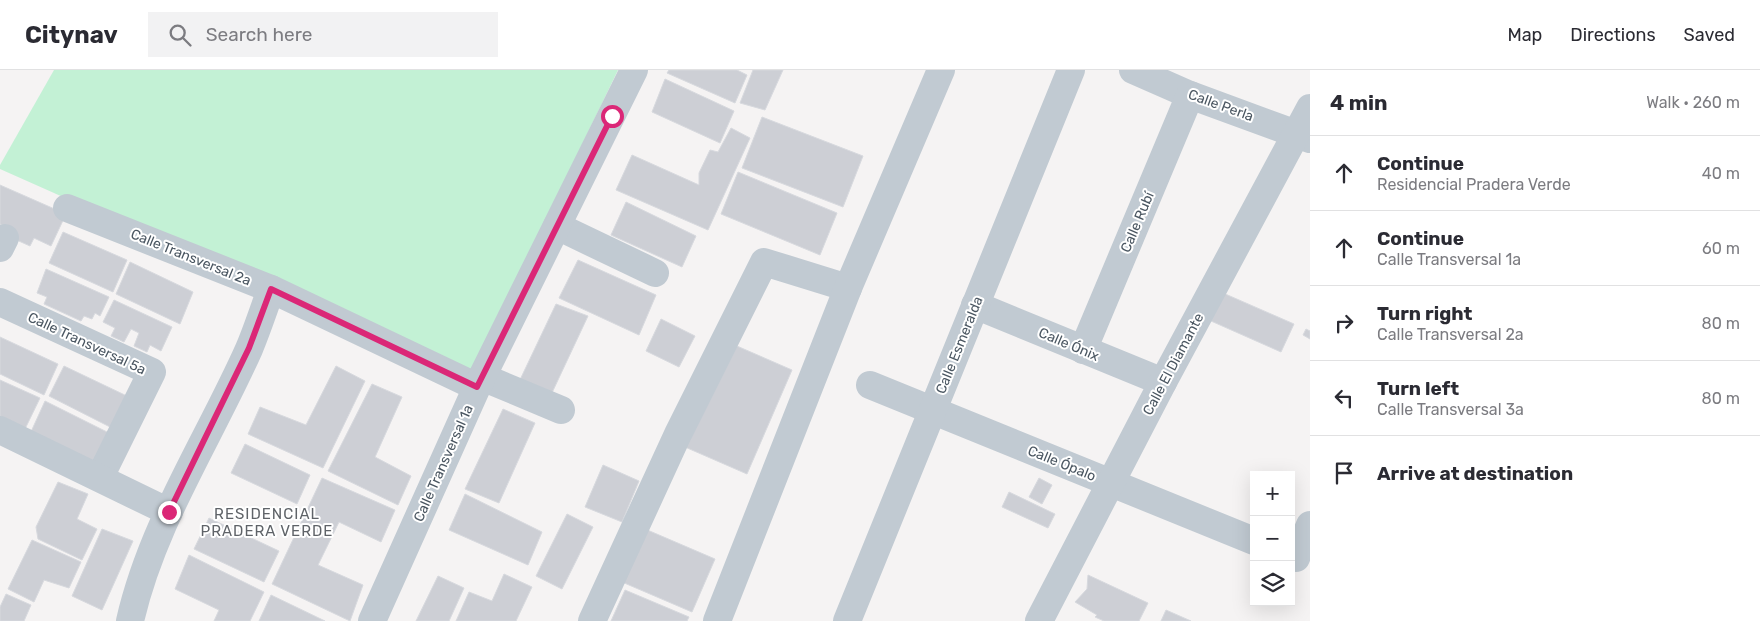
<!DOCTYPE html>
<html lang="en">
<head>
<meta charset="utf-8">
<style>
  :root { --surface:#fff; --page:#f2f2f3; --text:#2b2b33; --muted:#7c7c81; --line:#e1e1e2 }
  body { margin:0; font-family:Rubik,sans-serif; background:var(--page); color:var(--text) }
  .controls { position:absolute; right:15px; bottom:15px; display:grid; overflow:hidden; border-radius:0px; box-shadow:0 5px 20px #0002 }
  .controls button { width:45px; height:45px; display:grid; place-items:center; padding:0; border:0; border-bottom:1px solid var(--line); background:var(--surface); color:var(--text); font:25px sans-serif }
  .stop { position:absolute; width:15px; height:15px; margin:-11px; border:4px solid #db2777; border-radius:50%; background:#fff }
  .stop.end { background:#db2777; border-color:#fff; box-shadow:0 1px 5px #0008 }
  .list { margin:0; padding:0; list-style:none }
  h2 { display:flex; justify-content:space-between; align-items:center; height:65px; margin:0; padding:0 20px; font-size:21px }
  h2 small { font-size:16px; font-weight:400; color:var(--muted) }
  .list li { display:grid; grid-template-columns:32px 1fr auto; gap:15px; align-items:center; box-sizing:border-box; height:75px; padding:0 20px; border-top:1px solid var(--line) }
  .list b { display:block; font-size:19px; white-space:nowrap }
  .list p { margin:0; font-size:16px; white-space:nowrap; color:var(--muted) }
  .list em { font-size:16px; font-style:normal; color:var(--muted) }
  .icon { flex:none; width:28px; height:28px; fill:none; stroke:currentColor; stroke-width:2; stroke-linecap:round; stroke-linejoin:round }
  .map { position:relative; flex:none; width:1310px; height:551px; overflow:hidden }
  header { display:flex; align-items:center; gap:30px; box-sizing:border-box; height:70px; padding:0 25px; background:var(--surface); border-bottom:1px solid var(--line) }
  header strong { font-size:24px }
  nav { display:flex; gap:28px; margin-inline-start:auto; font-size:18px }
  .search { width:350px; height:45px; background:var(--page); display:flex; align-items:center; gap:12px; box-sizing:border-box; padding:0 18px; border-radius:0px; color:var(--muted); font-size:19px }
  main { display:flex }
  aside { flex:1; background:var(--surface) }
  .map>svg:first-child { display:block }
</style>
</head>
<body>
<header>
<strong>Citynav</strong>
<div class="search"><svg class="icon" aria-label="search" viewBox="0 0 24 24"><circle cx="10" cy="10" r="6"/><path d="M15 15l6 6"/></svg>Search here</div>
<nav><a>Map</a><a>Directions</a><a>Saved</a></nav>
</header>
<main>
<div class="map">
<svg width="1310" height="551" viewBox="0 0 1310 551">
  <rect width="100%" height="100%" fill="#f5f3f3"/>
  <polygon fill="#c3f1d5" points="54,0 618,0 470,308 0,99 0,95"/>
  <g fill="#cdcfd5" stroke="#d7d9de">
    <polygon points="669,0 737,0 747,5 735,33 667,3"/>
    <polygon points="753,0 783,0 765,40 740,33"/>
    <polygon points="665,9 734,41 720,73 652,42"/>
    <polygon points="762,47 863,86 843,137 742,98"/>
    <polygon points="731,58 750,68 708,160 616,120 632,85 699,115 699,103 710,80 718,82"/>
    <polygon points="738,102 837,143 820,185 721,144"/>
    <polygon points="0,115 66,144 51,176 34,168 30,176 1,163 4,156 0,154"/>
    <polygon points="626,132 696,166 682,197 611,165"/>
    <polygon points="63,162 127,190 113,222 49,193"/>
    <polygon points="578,190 656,225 639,265 559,228"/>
    <polygon points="130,192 193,222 180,254 116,224"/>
    <polygon points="46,199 109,227 100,246 95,243 92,249 84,246 81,251 44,234 47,227 37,223"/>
    <polygon points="1223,223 1294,254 1281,282 1211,251"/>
    <polygon points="114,230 172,257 161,281 150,275 147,282 134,276 139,263 131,259 124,272 111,266 115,258 103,252"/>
    <polygon points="556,234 588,246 550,327 518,314"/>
    <polygon points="661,249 695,266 679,297 646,281"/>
    <polygon points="1306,259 1310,261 1310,269 1303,265"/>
    <polygon points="0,267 58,294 44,325 0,304"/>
    <polygon points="730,273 792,300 747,404 685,377"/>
    <polygon points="64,296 129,327 114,359 49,326"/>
    <polygon points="336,296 365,311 323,398 248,364 260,337 306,355"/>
    <polygon points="0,310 40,328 24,361 0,350"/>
    <polygon points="372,314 402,327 375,387 411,406 398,435 328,401"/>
    <polygon points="45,331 111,364 97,396 30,364"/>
    <polygon points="503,339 535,353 499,433 465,419"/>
    <polygon points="245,374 310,405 297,434 231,403"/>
    <polygon points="603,395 639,411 622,452 585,437"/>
    <polygon points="322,408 395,440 381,472 339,452 318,495 363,515 350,551 272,514"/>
    <polygon points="1039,408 1052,415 1042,434 1029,427"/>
    <polygon points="58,412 88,424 77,449 97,459 82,490 38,469 36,457"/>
    <polygon points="1009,422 1055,444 1048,458 1002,437"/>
    <polygon points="465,424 542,462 528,495 449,460"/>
    <polygon points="567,444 593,457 562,519 536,506"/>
    <polygon points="209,448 279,481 264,512 194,479"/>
    <polygon points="102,459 133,471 102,540 72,526"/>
    <polygon points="645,459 715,489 692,542 622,512"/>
    <polygon points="32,470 81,492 69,518 44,510 34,532 8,519"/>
    <polygon points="189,485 264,522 250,551 214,551 219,540 175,519"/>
    <polygon points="504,504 532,517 516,551 456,551 469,522 492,531"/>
    <polygon points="1088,505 1148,533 1139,551 1104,551 1095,547 1097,545 1075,532 1087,519"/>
    <polygon points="438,506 464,518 449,551 416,551"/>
    <polygon points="625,520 689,547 687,551 611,551"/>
    <polygon points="6,524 31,535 24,551 0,551 0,537"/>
    <polygon points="271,525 325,551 259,551"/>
    <polygon points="1166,540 1191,551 1161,551"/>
  </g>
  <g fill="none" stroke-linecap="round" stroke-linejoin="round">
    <g stroke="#c1cad2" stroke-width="28">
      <polyline points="1133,0 1190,25 1310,69"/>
      <polyline points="67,138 271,219 477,317"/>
      <polyline points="557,156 655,203"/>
      <polyline points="0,178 5,168"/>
      <polyline points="0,232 152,302 100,407"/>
      <polyline points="975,235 1163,312"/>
      <polyline points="1083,280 1190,25"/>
      <polyline points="482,307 561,340"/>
      <polyline points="870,315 1254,471"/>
      <polyline points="0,360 169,442"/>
      <polyline points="1296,488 1310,455"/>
      <path d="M130 551C152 454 209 369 249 279 257 260 264 239 271 219"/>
      <polyline points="372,551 477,317 634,0"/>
      <polyline points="592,551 678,364 764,192 848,218"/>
      <polyline points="717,551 848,218 941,0"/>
      <polyline points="847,551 1071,0"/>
      <polyline points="1039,551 1163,312 1310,38"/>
    </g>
  </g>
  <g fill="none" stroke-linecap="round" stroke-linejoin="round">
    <polyline stroke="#db2777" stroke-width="6" points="169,442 249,278 271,219 477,317 612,46"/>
  </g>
  <g text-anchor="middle" stroke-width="4" stroke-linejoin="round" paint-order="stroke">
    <g font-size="14" fill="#4a5661" stroke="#fff">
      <text transform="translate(1221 35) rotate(20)" y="5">Calle Perla</text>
      <text transform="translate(1137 152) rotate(-67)" y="5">Calle Rubí</text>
      <text transform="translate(191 187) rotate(22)" y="5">Calle Transversal 2a</text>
      <text transform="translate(87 273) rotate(25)" y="5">Calle Transversal 5a</text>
      <text transform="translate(1069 274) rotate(23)" y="5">Calle Ónix</text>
      <text transform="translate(959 275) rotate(-68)" y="5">Calle Esmeralda</text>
      <text transform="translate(1173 294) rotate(-62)" y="5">Calle El Diamante</text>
      <text transform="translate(443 393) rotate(-66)" y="5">Calle Transversal 1a</text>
      <text transform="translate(1062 393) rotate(22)" y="5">Calle Ópalo</text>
    </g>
    <g font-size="15" letter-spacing="1" fill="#5f6368" stroke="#fff">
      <text x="267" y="449">RESIDENCIAL<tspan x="267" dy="17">PRADERA VERDE</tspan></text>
    </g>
  </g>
</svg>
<div class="controls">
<button>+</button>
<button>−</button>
<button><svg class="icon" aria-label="layers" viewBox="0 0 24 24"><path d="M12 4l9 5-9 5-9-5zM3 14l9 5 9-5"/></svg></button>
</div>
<div class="stop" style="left:612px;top:46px"></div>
<div class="stop end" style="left:169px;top:442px"></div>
</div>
<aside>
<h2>4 min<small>Walk · 260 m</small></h2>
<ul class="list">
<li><svg class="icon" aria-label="ahead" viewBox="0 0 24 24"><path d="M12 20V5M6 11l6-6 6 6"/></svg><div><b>Continue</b><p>Residencial Pradera Verde</p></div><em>40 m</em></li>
<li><svg class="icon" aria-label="ahead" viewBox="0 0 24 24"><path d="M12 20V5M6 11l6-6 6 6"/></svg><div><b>Continue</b><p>Calle Transversal 1a</p></div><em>60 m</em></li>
<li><svg class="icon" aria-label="right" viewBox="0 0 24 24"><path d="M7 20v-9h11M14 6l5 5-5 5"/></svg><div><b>Turn right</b><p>Calle Transversal 2a</p></div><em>80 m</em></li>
<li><svg class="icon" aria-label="left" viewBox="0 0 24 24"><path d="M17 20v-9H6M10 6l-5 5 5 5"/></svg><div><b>Turn left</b><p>Calle Transversal 3a</p></div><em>80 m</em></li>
<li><svg class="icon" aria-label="arrive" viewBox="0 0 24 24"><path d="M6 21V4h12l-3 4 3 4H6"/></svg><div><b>Arrive at destination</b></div></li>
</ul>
</aside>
</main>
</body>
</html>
